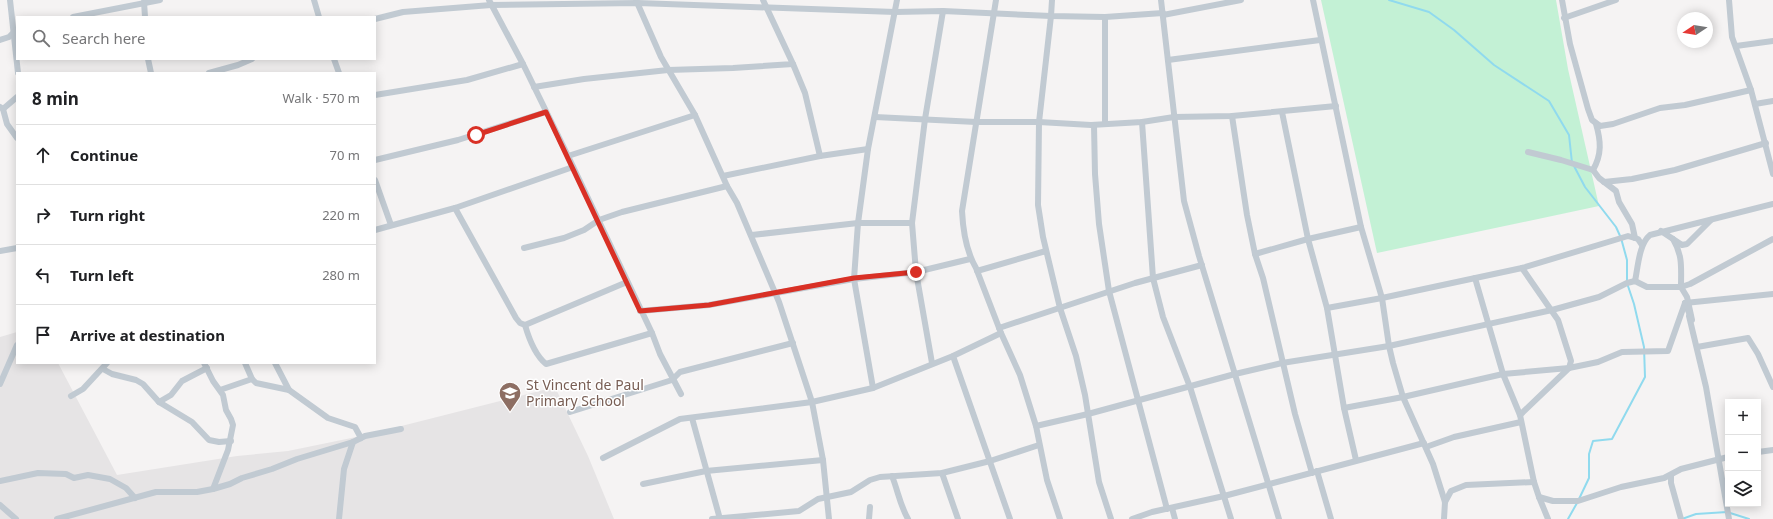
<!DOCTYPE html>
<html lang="en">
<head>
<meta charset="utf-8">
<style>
  :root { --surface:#fff; --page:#f6f6f6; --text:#202124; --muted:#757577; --line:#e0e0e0 }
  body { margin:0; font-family:"Noto Sans",sans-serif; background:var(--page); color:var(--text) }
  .controls { position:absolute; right:12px; bottom:12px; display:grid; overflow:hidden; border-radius:0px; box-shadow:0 2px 10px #0003 }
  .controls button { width:36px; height:36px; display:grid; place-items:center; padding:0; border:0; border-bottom:1px solid var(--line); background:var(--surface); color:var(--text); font:20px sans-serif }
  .compass { position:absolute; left:1677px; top:12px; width:36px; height:36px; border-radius:50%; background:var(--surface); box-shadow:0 2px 10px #0003; rotate:258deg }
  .stop { position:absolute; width:12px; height:12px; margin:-9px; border:3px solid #d93025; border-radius:50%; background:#fff }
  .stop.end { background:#d93025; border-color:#fff; box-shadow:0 1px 4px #0008 }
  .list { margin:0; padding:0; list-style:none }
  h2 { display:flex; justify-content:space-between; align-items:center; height:52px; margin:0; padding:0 16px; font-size:17px }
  h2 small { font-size:13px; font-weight:400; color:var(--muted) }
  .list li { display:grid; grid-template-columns:26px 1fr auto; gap:12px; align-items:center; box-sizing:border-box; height:60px; padding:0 16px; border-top:1px solid var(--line) }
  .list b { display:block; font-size:15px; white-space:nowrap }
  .list em { font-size:13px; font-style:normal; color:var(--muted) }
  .icon { flex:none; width:22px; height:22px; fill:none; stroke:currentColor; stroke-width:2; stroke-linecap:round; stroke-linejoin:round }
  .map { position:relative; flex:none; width:1773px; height:519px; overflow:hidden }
  .search { position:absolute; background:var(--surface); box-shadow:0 2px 10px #0003; left:16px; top:16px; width:360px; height:44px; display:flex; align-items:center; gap:10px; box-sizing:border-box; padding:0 14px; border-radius:0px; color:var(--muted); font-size:15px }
  .panel { position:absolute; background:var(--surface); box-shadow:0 2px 10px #0003; left:16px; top:72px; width:360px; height:292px; border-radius:0px }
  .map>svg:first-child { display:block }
</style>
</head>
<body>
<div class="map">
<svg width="1773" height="519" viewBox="0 0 1773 519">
  <rect width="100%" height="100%" fill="#f5f3f3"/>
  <polygon fill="#e6e4e5" points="17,332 17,363 58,363 117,475 237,456 288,451 366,435 555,387 588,456 614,519 0,519 0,337"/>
  <polygon fill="#c3f1d5" points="1321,0 1556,0 1568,69 1599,206 1377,253"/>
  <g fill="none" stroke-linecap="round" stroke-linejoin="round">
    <g stroke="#90daee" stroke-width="2">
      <polyline points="1389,0 1429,12 1454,30 1494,65 1549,101 1569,135 1572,163"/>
      <polyline points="1574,166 1585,187 1616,227 1621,238 1627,260 1627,283 1634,304 1644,347 1645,377 1612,439 1593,441 1589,454 1589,478 1579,499"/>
      <polyline points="1568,519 1577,503"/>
      <polyline points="1682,519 1696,514 1727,512 1749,519"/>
    </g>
    <g stroke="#c1cad2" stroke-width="6">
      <polyline points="10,0 18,73"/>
      <polyline points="314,0 319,17"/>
      <polyline points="489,0 523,64 568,156 652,333 660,354 681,394"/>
      <polyline points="636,0 661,57 695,115 727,186 737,203 779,302 812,402 823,460 829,519"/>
      <polyline points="1052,0 1051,16 1039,122 1038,205 1043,237 1060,308 1076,356 1085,395 1099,482 1111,519"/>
      <polyline points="1161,0 1184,201 1199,256 1279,519"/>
      <polyline points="1313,0 1361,227 1382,298 1389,346 1393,363 1403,397 1433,464 1445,502 1444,519"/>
      <polyline points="1562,0 1570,44 1588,109 1592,120 1600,126 1613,124 1660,108 1685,105 1751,90"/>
      <polyline points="1729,0 1732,37 1751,90 1773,174"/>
      <polyline points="144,2 145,17"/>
      <polyline points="1163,15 1241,0"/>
      <polyline points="73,17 160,0"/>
      <polyline points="1105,17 1105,123"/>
      <polyline points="1564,18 1616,0"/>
      <polyline points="375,19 403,12 491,5 638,3 895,12 943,11 1051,16 1105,17 1163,13"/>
      <polyline points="0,40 9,37 16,30"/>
      <polyline points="1736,46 1773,41"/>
      <polyline points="148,59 151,73"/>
      <polyline points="334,59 339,73"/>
      <polyline points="1168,60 1320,40"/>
      <polyline points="793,64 805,93 820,156"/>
      <polyline points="209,73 238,65 252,59"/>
      <polyline points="534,87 584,79 668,70 733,68 793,64 763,0"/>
      <polyline points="375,95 467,80 523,64"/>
      <polyline points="1755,104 1773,101"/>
      <polyline points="0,107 3,109 7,124 17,138"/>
      <polyline points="3,109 17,97"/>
      <polyline points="1282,112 1308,239 1327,308 1344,408 1356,460"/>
      <polyline points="1232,116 1247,215 1255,254 1263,278 1295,414 1312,473"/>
      <polyline points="875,117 976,122 1039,122 1091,125 1142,122 1174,117 1232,116 1336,106"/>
      <polyline points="1142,122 1153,278 1163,317 1190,387 1231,519"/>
      <polyline points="1094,125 1095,174 1099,224 1109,291 1167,509"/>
      <polyline points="1528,152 1561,160 1593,170 1599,178 1616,191 1619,202 1632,224 1635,238"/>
      <polyline points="568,156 695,115"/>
      <polyline points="375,160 458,140 546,112"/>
      <path d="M1593 170C1602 154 1601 141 1596 124"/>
      <polyline points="723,176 820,156 868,149"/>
      <polyline points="375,180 391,225"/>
      <polyline points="1604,182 1632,179 1675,170 1766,143"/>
      <polyline points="455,208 516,318 520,323 525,325 627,282"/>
      <polyline points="912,223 916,272 932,363"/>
      <polyline points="375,230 455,208 573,167"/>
      <polyline points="1661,231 1682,245 1687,244 1711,220"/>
      <polyline points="752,235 858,223 912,223 925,119 943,11"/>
      <path d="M1673 239C1683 256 1681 268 1681 287L1690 284 1773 239"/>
      <polyline points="524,248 564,238 584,230 599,220 622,212 727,186"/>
      <polyline points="0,251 17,248"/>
      <polyline points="1255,254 1308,239 1361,227"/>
      <polyline points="977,271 1046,251"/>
      <polyline points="1475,278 1503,374 1520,415 1534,482 1539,497 1548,519"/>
      <path d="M1635 281C1638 267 1639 244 1650 235L1773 204"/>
      <polyline points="1685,303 1773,294"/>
      <polyline points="1327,308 1382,298 1522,268 1628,236 1638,239 1642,245"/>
      <polyline points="640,311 709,305 854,279 916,272 970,259"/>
      <polyline points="1689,316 1706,387 1729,519"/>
      <path d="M525 325C529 339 535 355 546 364L652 333"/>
      <polyline points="999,328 1135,283 1202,265"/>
      <polyline points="1001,333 1020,375 1036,426 1088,414 1235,374 1282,363 1389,346 1552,310 1599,297 1627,283 1635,281 1647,287 1681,287 1687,297 1692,320 1685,303"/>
      <polyline points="1697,347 1748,338 1758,354 1773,387"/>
      <polyline points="953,356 1010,519"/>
      <polyline points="204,363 213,381 223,395 226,410 231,419 233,425 228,450 213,489"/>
      <polyline points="245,363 252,379 256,383 289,390"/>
      <polyline points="275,363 289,390 328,418 355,427 361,438"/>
      <polyline points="103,369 112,374 136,380 143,384 159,402 192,422 209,440 219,442 231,441"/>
      <polyline points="0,384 17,345"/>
      <polyline points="873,388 854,279 858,223 868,149 897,0"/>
      <polyline points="220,390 252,379"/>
      <polyline points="71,396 83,389 107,363"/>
      <polyline points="159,402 171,395 182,381 207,368"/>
      <polyline points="1344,408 1403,397 1503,374 1569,368 1598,362 1622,352 1668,351 1685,303"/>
      <polyline points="570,412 672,380 680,372 793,343"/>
      <polyline points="1520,415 1569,368 1571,361 1558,320 1522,268"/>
      <polyline points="692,418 720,519"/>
      <polyline points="1036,426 1047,480 1060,519"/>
      <polyline points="1426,447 1454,437 1521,422"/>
      <polyline points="1758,452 1773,450"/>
      <path d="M603 458 680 419 812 402 873 388 953 356 1001 333 976 268C966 251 963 231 962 211L996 0"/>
      <polyline points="1317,471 1331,519"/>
      <polyline points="942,473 958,519"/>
      <path d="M892 476C898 491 900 505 908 519"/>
      <polyline points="1671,476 1671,483 1681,519"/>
      <polyline points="0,481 38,473 66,474 74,478 88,475 110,479 126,488 135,498"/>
      <polyline points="643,484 706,471 823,460"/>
      <polyline points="1539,497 1553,501 1578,501 1621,487 1664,478 1681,469 1728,457"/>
      <polyline points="1445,502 1451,491 1466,485 1534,482"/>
      <polyline points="0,505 16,519"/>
      <polyline points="1172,508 1175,519"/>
      <polyline points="57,519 156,492 197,492 213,489 230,484 242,478 272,469 297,459 353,442 365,436 401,429"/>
      <polyline points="339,519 344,469 353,442"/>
      <polyline points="712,519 799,511 818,499 851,492 870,480 880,477 942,473 990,461 1039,445"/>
      <polyline points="869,519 870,507"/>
      <polyline points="1132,519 1152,512 1224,496 1424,443"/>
    </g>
  </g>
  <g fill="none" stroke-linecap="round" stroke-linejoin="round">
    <polyline stroke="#d93025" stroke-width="5" points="476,135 546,112 640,311 709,305 854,278 916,272"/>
  </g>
  <defs>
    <g id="school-pin" transform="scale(1.15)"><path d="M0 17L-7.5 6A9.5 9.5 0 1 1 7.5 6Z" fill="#8d6e63" stroke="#fff"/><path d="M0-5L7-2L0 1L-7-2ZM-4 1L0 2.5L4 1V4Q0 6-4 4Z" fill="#fff"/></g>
  </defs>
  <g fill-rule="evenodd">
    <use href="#school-pin" x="510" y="393"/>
  </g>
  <g text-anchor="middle" stroke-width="3" stroke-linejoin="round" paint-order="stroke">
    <g font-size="14" fill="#785e54" stroke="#fff" text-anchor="start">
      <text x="526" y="390">St Vincent de Paul<tspan x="526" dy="16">Primary School</tspan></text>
    </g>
  </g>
</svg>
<div class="controls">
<button>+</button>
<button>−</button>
<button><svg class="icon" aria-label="layers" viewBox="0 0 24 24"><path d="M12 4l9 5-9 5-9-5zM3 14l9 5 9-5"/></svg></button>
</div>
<svg class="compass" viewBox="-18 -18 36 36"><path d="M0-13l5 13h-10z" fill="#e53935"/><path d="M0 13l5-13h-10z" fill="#757577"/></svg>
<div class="stop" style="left:476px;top:135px"></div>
<div class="stop end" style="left:916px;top:272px"></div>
<div class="search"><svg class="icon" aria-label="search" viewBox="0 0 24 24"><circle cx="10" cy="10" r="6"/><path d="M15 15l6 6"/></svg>Search here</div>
<section class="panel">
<h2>8 min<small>Walk · 570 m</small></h2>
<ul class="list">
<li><svg class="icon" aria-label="ahead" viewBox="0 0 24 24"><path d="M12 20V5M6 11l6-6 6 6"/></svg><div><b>Continue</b></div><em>70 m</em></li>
<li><svg class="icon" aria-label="right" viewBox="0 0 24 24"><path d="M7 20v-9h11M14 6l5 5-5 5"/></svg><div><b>Turn right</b></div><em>220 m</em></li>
<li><svg class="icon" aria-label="left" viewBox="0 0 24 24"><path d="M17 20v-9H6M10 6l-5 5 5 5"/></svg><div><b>Turn left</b></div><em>280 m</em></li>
<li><svg class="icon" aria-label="arrive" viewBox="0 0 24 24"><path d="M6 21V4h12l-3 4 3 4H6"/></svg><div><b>Arrive at destination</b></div></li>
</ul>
</section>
</div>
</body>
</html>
